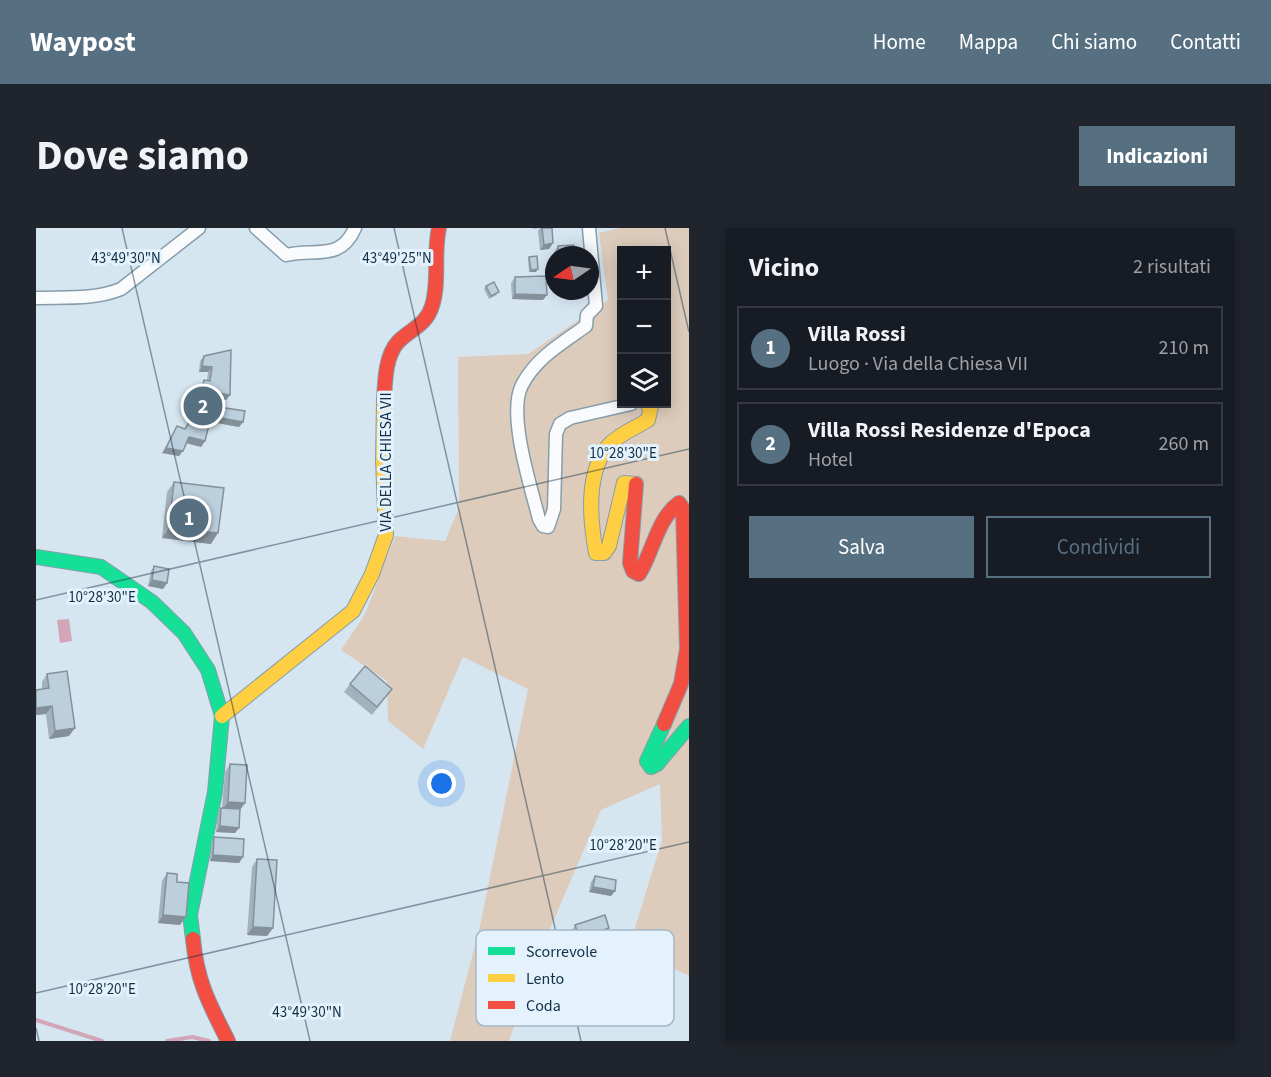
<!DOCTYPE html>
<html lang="it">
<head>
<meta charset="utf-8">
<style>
  :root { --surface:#171b24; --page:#20242c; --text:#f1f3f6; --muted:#9ea1a6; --line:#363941; --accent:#567081 }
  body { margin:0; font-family:"Source Sans 3",sans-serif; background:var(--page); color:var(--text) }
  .controls { position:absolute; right:18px; top:18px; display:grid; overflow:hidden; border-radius:0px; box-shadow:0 3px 15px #0003 }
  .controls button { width:54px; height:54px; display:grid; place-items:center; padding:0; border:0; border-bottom:2px solid var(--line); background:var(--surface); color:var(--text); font:30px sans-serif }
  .compass { position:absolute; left:509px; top:18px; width:54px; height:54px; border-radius:50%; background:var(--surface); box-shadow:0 3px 15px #0003; rotate:257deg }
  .you { position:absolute; left:406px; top:556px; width:21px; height:21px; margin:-15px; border:4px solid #fff; border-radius:50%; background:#1a73e8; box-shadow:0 0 0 9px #1a73e833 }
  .badge { display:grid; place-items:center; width:39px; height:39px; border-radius:50%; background:var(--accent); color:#fff; font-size:20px; font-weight:700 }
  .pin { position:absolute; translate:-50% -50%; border:3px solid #fff; box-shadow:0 2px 6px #0006 }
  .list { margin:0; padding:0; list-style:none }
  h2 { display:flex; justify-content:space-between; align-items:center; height:78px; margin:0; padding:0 24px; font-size:26px }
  h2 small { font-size:20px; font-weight:400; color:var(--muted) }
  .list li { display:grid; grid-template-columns:39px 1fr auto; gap:18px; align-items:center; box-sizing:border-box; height:84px; margin:0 12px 12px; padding:0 12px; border:2px solid var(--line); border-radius:0px }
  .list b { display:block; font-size:22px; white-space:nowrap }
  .list p { margin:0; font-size:20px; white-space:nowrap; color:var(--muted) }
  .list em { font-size:20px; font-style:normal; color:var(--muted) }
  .actions { display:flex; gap:12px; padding:18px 24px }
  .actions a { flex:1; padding:14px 0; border:2px solid var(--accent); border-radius:0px; text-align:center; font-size:21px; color:var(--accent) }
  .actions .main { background:var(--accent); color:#fff }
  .icon { flex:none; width:33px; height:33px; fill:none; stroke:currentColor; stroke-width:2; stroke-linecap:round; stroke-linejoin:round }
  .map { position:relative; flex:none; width:653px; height:813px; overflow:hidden; border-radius:0px }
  header { display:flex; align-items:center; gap:36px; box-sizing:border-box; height:84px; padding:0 30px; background:var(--accent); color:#fff }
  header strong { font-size:28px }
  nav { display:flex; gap:33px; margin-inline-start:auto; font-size:21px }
  .intro { display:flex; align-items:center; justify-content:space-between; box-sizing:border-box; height:144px; padding:0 36px }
  h1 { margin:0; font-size:42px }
  .button { padding:15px 27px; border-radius:0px; background:var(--accent); color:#fff; font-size:21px; font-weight:700 }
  main { display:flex; gap:36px; padding:0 36px }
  aside { flex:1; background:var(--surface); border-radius:0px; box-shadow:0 3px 15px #0003 }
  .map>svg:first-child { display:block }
</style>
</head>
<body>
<header>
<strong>Waypost</strong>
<nav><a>Home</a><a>Mappa</a><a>Chi siamo</a><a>Contatti</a></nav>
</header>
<div class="intro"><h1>Dove siamo</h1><a class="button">Indicazioni</a></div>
<main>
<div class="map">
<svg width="653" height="813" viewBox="0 0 653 813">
  <rect width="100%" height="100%" fill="#d6e6f1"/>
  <path fill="#ddccbc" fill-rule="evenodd" d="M584 0H653V748L593 719 626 612 624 556 565 582 504 724 473 813H414L444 698 492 461 427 429 387 521 352 493 351 453 305 422 329 386 359 308 409 313 423 280 422 129 492 126 572 72 563 5ZM586 22H630V176H586Z"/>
  <polygon fill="#d2a5b7" points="33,391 36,413 24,415 21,392"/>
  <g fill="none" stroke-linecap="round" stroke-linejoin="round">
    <g stroke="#d2a5b7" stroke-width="4">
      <polyline points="0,792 66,813"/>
      <polyline points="131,813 156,809 173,813"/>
    </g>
    <g stroke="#879dab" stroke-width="15">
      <g id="street">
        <path d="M220 0 250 27C279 20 304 34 319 0"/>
        <path d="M553 0 560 78 551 87 550 98C526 115 500 130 486 157 471 186 495 259 503 291L507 298 512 299 518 281 520 206 524 196 534 190 595 176"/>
        <path d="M0 70C29 69 58 72 85 61L163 0"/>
      </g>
    </g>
    <g stroke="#879dab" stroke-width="16">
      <g id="fast">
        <polyline points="0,329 65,339 116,374 148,405 172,442 186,488 179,564 154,687 157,711"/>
        <polyline points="628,496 611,533 615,539 621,536 653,498"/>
      </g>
    </g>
    <g stroke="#879dab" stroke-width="16">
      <g id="slow">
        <path d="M600 256 588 255 573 318 568 325H560C554 292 549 245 573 217 583 206 599 200 612 192L615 178 611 176"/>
        <polyline points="186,488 317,383 336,346 350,307 347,232 348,172"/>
      </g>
    </g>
    <g stroke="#879dab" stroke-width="16">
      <g id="jam">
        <path d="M348 172C349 155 349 128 362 114 374 101 390 98 396 78 404 53 397 26 403 0"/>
        <path d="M600 256 594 335 597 343 603 346C617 324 621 291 643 275L647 281 651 421 645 456 628 496"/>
        <path d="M157 711C161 754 173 775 192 813"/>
      </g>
    </g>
    <use href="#street" stroke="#f9fbfd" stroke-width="12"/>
    <use href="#fast" stroke="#16e098" stroke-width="14"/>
    <use href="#slow" stroke="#ffcf43" stroke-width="14"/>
    <use href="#jam" stroke="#f24e42" stroke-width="14"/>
  </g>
  <g fill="#a2b2bd">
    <polygon points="497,0 516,0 517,15 513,21 504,22 502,3 504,0 497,1"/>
    <polygon points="522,18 538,27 519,27 518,24"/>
    <polygon points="493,29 500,44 493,44 492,31"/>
    <polygon points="479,49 507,72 476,71 475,55"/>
    <polygon points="450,58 461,67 453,71 448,61"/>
    <polygon points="168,128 194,167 190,172 177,170 176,178 207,194 203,199 174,194 169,213 165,219 151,215 143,228 126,225 141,198 148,201 159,185 165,157 168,152 171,152 172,144 163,144 164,133"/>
    <polygon points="138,254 175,316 126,310 131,264"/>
    <polygon points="118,338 131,355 127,361 112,358 115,343"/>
    <polygon points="11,446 33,508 13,511 10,486 0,487 0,462 6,461 6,454"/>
    <polygon points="314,456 356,461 336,487 308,464"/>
    <polygon points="194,536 209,575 204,582 199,605 180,604 182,585 185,580 186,580 189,544"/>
    <polygon points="178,609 207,629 203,635 174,633 175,615"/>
    <polygon points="221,631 237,700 231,708 211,707 216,639"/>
    <polygon points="131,645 141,654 144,697 122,695 126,653"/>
    <polygon points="559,648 579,663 575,668 553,664 555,654"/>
    <polygon points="539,697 573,700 569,705 540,716 536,703"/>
  </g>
  <g fill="#84919a">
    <polygon points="517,15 513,21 504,22 508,17"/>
    <polygon points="502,41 500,44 493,44 495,42"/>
    <polygon points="479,66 511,67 507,72 476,71"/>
    <polygon points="166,138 176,139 172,144 163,144"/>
    <polygon points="177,164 194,167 190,172 173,170"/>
    <polygon points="175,188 207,194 203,199 171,193"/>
    <polygon points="153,209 169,213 165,219 150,215"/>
    <polygon points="130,220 147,223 143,228 126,225"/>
    <polygon points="133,300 182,305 175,316 126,310"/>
    <polygon points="116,352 131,355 127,361 112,358"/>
    <polygon points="16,478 10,486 0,487 0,480"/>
    <polygon points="39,500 33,508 13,511 19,503"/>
    <polygon points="192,574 209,575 203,583 186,582"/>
    <polygon points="184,598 203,600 199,605 180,604"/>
    <polygon points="177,627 207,629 203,635 174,633"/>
    <polygon points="557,659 579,663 575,668 553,664"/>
    <polygon points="127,687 150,689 144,697 122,695"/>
    <polygon points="217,699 237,700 231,708 211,707"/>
    <polygon points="573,700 569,705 540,716 544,710"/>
  </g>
  <g fill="#bccfdc" stroke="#84919a" stroke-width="1.5">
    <polygon points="506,0 516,0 517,15 508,17"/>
    <polygon points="538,17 538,27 523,27 522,18"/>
    <polygon points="501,28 502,41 495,42 493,29"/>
    <polygon points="510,48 511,67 479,66 479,49"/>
    <polygon points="458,54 463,64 455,68 450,58"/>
    <polygon points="195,122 194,167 177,164 176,178 209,183 207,194 175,188 169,213 153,209 147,223 130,220 141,198 149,201 163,179 168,152 174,153 176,139 166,138 168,128"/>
    <polygon points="138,254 188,260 182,305 133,300"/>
    <polygon points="118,338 133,341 131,355 116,352"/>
    <polygon points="329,438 356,461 341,479 314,456"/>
    <polygon points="31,443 39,500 19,503 16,478 0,480 0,462 13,460 11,446"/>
    <polygon points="194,536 211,537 209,575 192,574"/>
    <polygon points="185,580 204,581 203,600 184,598"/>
    <polygon points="178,609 208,611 207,629 177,627"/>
    <polygon points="221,631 241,632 237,700 217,699"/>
    <polygon points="131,645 141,646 141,654 153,655 150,689 127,687"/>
    <polygon points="559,648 580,652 579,663 557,659"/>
    <polygon points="569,687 573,700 544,710 539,697"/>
  </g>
  <path fill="none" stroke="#113044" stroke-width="1.5" stroke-opacity="0.45" d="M86 0 274 813M358 0 545 813M629 0 653 104M0 372 653 221M0 765 653 614M0 800 3 813"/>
  <g text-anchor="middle" stroke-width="6" stroke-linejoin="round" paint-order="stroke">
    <g font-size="16" fill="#113044" stroke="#e4f2fd">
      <text transform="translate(349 234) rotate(-90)" y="6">VIA DELLA CHIESA VII</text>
    </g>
  </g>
  <rect x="440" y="702" width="198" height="96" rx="9" fill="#e4f2fd" stroke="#a5b8c6" stroke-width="1.5"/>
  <rect x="452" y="719" width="27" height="8" fill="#16e098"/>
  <rect x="452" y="746" width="27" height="8" fill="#ffcf43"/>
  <rect x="452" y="773" width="27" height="8" fill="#f24e42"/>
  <g font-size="16" fill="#113044">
    <text x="490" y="729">Scorrevole</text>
    <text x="490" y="756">Lento</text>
    <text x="490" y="783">Coda</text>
  </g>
  <g font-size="15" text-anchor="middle" fill="#113044" stroke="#e4f2fd" stroke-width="6" stroke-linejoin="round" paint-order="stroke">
    <text x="90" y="35">43°49'30"N</text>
    <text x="361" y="35">43°49'25"N</text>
    <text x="587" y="230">10°28'30"E</text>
    <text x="66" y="374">10°28'30"E</text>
    <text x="587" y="622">10°28'20"E</text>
    <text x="66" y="766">10°28'20"E</text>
    <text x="271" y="789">43°49'30"N</text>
  </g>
</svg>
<div class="controls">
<button>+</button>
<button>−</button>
<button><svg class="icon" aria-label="layers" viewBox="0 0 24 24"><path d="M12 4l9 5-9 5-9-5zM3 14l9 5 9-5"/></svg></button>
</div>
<svg class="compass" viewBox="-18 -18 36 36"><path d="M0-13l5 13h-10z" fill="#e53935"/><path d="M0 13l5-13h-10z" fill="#9ea1a6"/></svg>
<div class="you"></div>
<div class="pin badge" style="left:153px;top:290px">1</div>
<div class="pin badge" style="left:167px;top:178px">2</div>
</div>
<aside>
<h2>Vicino<small>2 risultati</small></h2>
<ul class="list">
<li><span class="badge">1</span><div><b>Villa Rossi</b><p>Luogo · Via della Chiesa VII</p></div><em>210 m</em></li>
<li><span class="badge">2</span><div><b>Villa Rossi Residenze d'Epoca</b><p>Hotel</p></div><em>260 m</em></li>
</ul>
<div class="actions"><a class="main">Salva</a><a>Condividi</a></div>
</aside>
</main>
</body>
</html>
